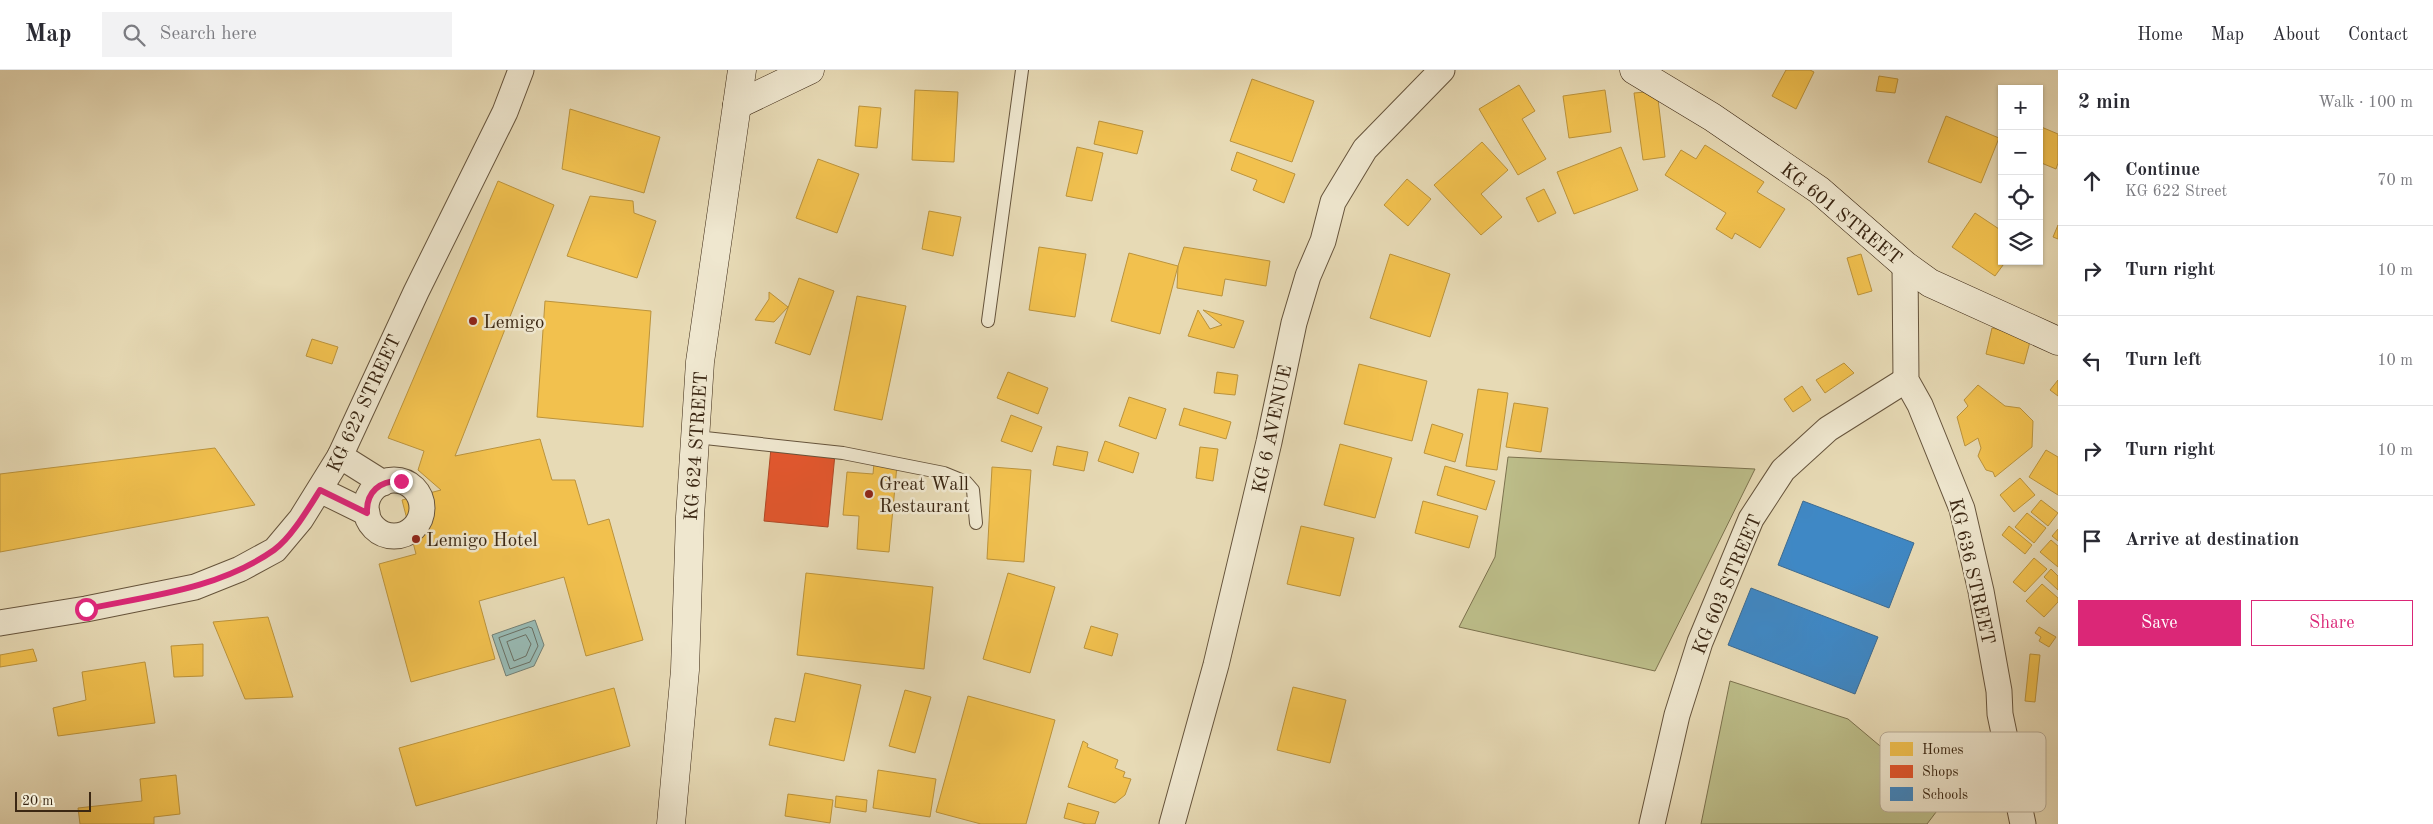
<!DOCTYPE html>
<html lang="en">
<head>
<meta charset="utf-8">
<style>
  :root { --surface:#fff; --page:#f2f2f3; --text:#2b2b33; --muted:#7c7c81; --line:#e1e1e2; --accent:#db2777 }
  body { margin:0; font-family:"Old Standard TT",serif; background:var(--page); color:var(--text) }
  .controls { position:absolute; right:15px; top:15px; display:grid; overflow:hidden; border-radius:0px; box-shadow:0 1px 4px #0004 }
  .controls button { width:45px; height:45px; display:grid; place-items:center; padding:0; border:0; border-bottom:1px solid var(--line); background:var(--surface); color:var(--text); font:25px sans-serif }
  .scale { position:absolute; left:15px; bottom:12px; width:76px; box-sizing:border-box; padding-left:5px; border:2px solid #3b2713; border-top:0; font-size:14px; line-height:18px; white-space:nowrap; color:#3b2713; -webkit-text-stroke:4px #efe7cf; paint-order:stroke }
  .stop { position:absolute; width:15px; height:15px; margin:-11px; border:4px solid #db2777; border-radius:50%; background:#fff }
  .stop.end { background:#db2777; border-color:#fff; box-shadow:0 1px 5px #0008 }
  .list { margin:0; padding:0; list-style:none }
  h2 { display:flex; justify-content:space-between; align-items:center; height:65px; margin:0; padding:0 20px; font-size:21px }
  h2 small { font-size:16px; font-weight:400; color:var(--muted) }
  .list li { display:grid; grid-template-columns:32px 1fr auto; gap:15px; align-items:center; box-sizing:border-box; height:90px; padding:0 20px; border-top:1px solid var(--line) }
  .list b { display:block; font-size:19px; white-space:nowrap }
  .list p { margin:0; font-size:16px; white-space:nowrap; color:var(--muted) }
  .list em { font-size:16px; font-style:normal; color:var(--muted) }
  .actions { display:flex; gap:10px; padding:15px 20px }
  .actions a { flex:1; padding:11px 0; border:1px solid var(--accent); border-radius:0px; text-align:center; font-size:18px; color:var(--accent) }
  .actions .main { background:var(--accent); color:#fff }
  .icon { flex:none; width:28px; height:28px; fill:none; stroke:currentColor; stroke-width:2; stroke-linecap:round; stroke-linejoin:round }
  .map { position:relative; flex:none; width:2058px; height:754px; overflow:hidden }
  header { display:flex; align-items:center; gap:30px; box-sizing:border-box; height:70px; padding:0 25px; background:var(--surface); border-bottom:1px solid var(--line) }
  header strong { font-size:24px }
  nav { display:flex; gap:28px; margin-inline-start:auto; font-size:18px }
  .search { width:350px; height:45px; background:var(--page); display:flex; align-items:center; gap:12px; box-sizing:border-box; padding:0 18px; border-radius:0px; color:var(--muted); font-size:19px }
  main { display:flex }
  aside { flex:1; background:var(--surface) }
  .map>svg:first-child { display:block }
</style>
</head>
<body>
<header>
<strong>Map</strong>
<div class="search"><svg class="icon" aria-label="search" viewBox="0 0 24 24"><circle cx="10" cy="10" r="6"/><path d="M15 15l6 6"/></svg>Search here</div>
<nav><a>Home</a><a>Map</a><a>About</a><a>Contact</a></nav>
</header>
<main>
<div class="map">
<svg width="2058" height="754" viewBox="0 0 2058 754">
  <rect width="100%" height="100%" fill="#e7dab5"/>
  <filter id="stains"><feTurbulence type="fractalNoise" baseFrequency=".004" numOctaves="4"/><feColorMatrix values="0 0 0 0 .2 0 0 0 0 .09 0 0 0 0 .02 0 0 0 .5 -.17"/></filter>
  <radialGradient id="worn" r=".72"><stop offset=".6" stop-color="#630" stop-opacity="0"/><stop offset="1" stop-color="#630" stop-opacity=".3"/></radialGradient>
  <g fill="#bcbd89" stroke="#7c724e">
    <polygon points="1508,387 1755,399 1655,601 1459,557 1495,487"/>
    <polygon points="1730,611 1848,649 1886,681 1959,663 1971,696 1927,754 1701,754"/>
  </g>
  <polygon fill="#98bab4" stroke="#737f74" points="535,550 544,575 534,596 506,606 492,565"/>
  <g fill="#f2c14e" stroke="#bb933c">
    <polygon points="1786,0 1810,0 1814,2 1796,39 1772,26"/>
    <polygon points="1879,6 1898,9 1895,23 1876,21"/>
    <polygon points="1252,9 1314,31 1292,92 1230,71"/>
    <polygon points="1519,15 1535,41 1522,49 1546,89 1518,105 1479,39"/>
    <polygon points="915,20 958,22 954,92 912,90"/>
    <polygon points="1605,20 1611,62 1569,68 1563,26"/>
    <polygon points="1657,21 1665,87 1643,90 1634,23"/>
    <polygon points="859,36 881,38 877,78 855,76"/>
    <polygon points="570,39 660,67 644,123 562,99"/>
    <polygon points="1946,46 1999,68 1981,113 1928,92"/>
    <polygon points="1099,51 1143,61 1137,84 1094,74"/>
    <polygon points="2039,56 2058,64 2058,93 2056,99 2039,92"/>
    <polygon points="1482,72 1508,100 1481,124 1502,147 1481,165 1434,115"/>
    <polygon points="1705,75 1764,112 1757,122 1785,139 1760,178 1735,163 1732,169 1716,159 1726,143 1665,105 1681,80 1696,89"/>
    <polygon points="1077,77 1103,83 1092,131 1066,126"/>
    <polygon points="1621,77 1638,120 1574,144 1557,102"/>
    <polygon points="1237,82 1295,104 1284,133 1253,120 1257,110 1231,100"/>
    <polygon points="818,89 859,104 837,163 796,148"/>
    <polygon points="1407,109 1431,129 1408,156 1384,135"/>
    <polygon points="498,111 554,135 455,386 540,369 552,410 575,410 588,455 609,449 643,570 586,586 564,507 479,531 495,589 411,612 379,494 416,484 402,430 441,420 418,400 424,381 388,368"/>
    <polygon points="1544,119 1556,143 1538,152 1526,128"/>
    <polygon points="590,126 633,131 634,143 656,151 637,208 567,186"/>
    <polygon points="929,141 961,147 953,186 922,179"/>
    <polygon points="1975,143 2002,161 2002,191 2006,191 1995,206 1952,177"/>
    <polygon points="2058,155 2058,169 2053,167"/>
    <polygon points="1039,177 1086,184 1075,247 1029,240"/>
    <polygon points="1184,177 1270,191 1266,216 1225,209 1222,226 1177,218 1178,196"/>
    <polygon points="1129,183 1178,196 1160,264 1111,251"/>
    <polygon points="1390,184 1450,204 1430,267 1370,248"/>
    <polygon points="1861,184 1872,221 1858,225 1847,188"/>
    <polygon points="799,208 834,221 810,285 775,273"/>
    <polygon points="769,222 788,237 774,252 755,250 769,229"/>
    <polygon points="857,226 906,236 882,350 834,340"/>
    <polygon points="545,231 651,241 643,357 537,347"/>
    <polygon points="1198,240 1210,259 1222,255 1203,240 1244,251 1234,278 1188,266"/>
    <polygon points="1992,258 2031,268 2024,294 1986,284"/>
    <polygon points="312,269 338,277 332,294 306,286"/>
    <polygon points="1844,293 1854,303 1825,323 1816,310"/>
    <polygon points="1359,294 1427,311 1412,371 1344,354"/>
    <polygon points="1008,302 1048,318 1038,344 997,328"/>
    <polygon points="1217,302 1238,305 1235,325 1214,323"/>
    <polygon points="2058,310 2058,326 2050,320"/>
    <polygon points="1978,315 2005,336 2020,338 2033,351 2032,377 1995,407 1993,402 1986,400 1978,386 1981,378 1978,368 1965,376 1957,347 1968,336 1964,330"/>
    <polygon points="1802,316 1811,330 1793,342 1784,329"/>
    <polygon points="1478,319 1508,323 1497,400 1466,396"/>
    <polygon points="1129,327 1166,339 1156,369 1119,356"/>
    <polygon points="1514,333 1548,338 1541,382 1506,377"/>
    <polygon points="1184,338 1231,352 1226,369 1179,355"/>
    <polygon points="1011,345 1042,357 1032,382 1001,371"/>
    <polygon points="1432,354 1463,364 1455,392 1424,383"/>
    <polygon points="1105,371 1139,383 1133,403 1098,391"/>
    <polygon points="1340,374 1392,388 1375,448 1324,435"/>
    <polygon points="1057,376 1088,382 1084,401 1053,395"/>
    <polygon points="1200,377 1218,379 1213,411 1196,408"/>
    <polygon points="215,378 255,435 0,482 0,404"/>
    <polygon points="2046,380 2058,387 2058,425 2029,407"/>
    <polygon points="874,393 897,395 889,482 857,479 859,446 843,445 847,402 873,404"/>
    <polygon points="1445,396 1495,411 1486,440 1437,425"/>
    <polygon points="992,397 1031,400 1024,492 987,489"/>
    <polygon points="2020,408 2035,425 2014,442 2000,425"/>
    <polygon points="2041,430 2058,443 2048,456 2031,442"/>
    <polygon points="1423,431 1478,446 1469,478 1415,463"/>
    <polygon points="2027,443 2046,458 2034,473 2015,457"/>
    <polygon points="1301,456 1354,468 1340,526 1287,514"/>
    <polygon points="2009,456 2032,475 2025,484 2002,465"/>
    <polygon points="2058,459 2058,471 2052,466"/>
    <polygon points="2051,470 2058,476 2058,497 2040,482"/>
    <polygon points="2034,488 2047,499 2025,522 2013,512"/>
    <polygon points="2051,499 2058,506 2058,520 2044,507"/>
    <polygon points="806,503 933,517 924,599 797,585"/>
    <polygon points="1008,503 1055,517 1030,603 983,589"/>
    <polygon points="2042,514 2058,528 2058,532 2044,547 2026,531"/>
    <polygon points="268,547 293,627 245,629 213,552"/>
    <polygon points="1091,556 1118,564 1112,586 1084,578"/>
    <polygon points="2039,557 2056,567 2049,577 2039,571 2041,567 2035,563"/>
    <polygon points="203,574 203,606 174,607 171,576"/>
    <polygon points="33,579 37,591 0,597 0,585"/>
    <polygon points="2030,584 2040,585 2035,632 2025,631"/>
    <polygon points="145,592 155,653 58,666 53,638 86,630 82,602"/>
    <polygon points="805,603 861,615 844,691 769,675 775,648 795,652"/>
    <polygon points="1293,617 1346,630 1330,693 1277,680"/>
    <polygon points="614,618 630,676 416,736 399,678"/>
    <polygon points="905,620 931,627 915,683 889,676"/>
    <polygon points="968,626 1055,650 1026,754 981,754 936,742"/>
    <polygon points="1083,671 1088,674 1087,677 1118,690 1115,698 1125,702 1123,707 1131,709 1125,725 1115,733 1068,717"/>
    <polygon points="878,700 936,709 930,747 873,738"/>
    <polygon points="176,705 180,744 154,747 154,754 80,754 78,738 142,731 140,709"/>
    <polygon points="788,724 833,730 830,753 785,746"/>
    <polygon points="836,726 867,730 866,742 835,737"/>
    <polygon points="1068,733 1099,742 1095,754 1086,754 1064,748"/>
  </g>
  <polygon fill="#e4572e" stroke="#b14926" points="771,378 835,384 828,457 764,451"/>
  <g fill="#3f88c5" stroke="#3e6b90">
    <polygon points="1803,431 1914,473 1889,538 1778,495"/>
    <polygon points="1751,518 1878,567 1855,624 1728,575"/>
  </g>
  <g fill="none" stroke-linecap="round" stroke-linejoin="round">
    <g stroke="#6a7064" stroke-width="1">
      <polygon points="529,557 532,558 538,576 530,592 510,599 499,568"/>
      <polygon points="526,565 531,574 526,586 514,591 507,572"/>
    </g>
    <g stroke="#66543c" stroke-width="14">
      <g id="service">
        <polyline points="988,251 1022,0"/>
        <polyline points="696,367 843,383 944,403 966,412 973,420 976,453"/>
      </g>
    </g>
    <g stroke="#66543c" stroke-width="27">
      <g id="minor">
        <polyline points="1905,195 1906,310 1920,335 1962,439 1981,521 1999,621 2000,644 2023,754"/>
        <polyline points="340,386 383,413"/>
        <circle cx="394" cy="438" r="28"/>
        <polyline points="320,420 367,443"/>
        <polyline points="0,553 86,539 195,517 240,499 275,480 301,449 340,386 416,222 505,42 521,0"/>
        <polyline points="1172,754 1216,595 1269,372 1294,253 1308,206 1323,171 1333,132 1365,79 1442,0"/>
        <polyline points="1652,754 1677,645 1700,572 1751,449 1783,400 1828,359 1906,310"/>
      </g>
    </g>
    <g stroke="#3b2713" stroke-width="29">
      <g id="secondary">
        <polyline points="1634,0 1712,47 1819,120 1905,195 1930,213 2058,271"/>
        <polyline points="737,35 810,0"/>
        <polyline points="671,754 685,600 690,447 700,292 742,0"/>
      </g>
    </g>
    <use href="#service" stroke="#efe7cf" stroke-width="12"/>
    <use href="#minor" stroke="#efe7cf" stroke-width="25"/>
    <use href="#secondary" stroke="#efe7cf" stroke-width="28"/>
  </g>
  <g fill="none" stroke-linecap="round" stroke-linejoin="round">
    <path stroke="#db2777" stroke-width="6" d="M86 539C149 526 219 519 274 480 291 468 308 439 320 420L367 443C366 422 380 410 401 411"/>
  </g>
  <g fill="#8f2418" stroke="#efe7cf" stroke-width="2">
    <circle cx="473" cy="251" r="5"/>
    <circle cx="869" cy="424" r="5"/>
    <circle cx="416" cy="469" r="5"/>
  </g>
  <g text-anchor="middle" stroke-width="5" stroke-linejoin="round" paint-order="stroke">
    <g font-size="19" fill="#3b2713" stroke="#efe7cf">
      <text transform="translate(1842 143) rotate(39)" y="7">KG 601 STREET</text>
      <text transform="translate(363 333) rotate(-65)" y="7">KG 622 STREET</text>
      <text transform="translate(1271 359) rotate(-78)" y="7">KG 6 AVENUE</text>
      <text transform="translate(695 376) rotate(-86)" y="7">KG 624 STREET</text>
      <text transform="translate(1973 501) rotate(77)" y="7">KG 636 STREET</text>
      <text transform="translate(1726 514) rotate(-67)" y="7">KG 603 STREET</text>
    </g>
    <g font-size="19" fill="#3b2713" stroke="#efe7cf" text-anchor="start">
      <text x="483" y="258">Lemigo</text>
      <text x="879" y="420">Great Wall<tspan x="879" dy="22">Restaurant</tspan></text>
      <text x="426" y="476">Lemigo Hotel</text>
    </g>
  </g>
  <rect x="1880" y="662" width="166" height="80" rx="8" fill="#efe7cf" stroke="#b9ad97" stroke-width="1"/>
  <rect x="1890" y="672" width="23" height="14" fill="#f2c14e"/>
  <rect x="1890" y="695" width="23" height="13" fill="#e4572e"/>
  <rect x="1890" y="717" width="23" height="14" fill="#3f88c5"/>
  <g font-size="14" fill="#3b2713">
    <text x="1922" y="684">Homes</text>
    <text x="1922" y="706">Shops</text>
    <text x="1922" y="729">Schools</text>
  </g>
  <rect width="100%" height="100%" filter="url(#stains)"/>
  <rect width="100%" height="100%" fill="url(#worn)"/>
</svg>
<div class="controls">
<button>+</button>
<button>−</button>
<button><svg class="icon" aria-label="locate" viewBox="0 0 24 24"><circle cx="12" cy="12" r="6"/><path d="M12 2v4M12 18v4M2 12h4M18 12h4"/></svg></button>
<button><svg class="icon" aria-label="layers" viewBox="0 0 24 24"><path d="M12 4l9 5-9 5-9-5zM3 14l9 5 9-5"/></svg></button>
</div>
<div class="scale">20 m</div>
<div class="stop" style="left:86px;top:539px"></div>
<div class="stop end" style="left:401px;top:411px"></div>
</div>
<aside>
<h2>2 min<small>Walk · 100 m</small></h2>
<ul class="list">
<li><svg class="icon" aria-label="ahead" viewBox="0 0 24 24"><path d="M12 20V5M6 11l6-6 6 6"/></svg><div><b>Continue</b><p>KG 622 Street</p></div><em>70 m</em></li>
<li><svg class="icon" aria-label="right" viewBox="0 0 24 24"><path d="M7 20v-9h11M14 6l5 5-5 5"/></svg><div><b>Turn right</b></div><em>10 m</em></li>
<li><svg class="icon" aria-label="left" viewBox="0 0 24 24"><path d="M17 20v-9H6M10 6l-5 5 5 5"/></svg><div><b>Turn left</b></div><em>10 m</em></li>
<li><svg class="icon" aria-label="right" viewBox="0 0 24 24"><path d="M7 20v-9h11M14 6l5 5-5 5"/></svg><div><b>Turn right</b></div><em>10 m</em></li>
<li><svg class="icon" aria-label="arrive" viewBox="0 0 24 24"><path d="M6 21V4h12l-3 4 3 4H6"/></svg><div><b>Arrive at destination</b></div></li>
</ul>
<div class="actions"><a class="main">Save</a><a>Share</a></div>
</aside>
</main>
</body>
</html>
